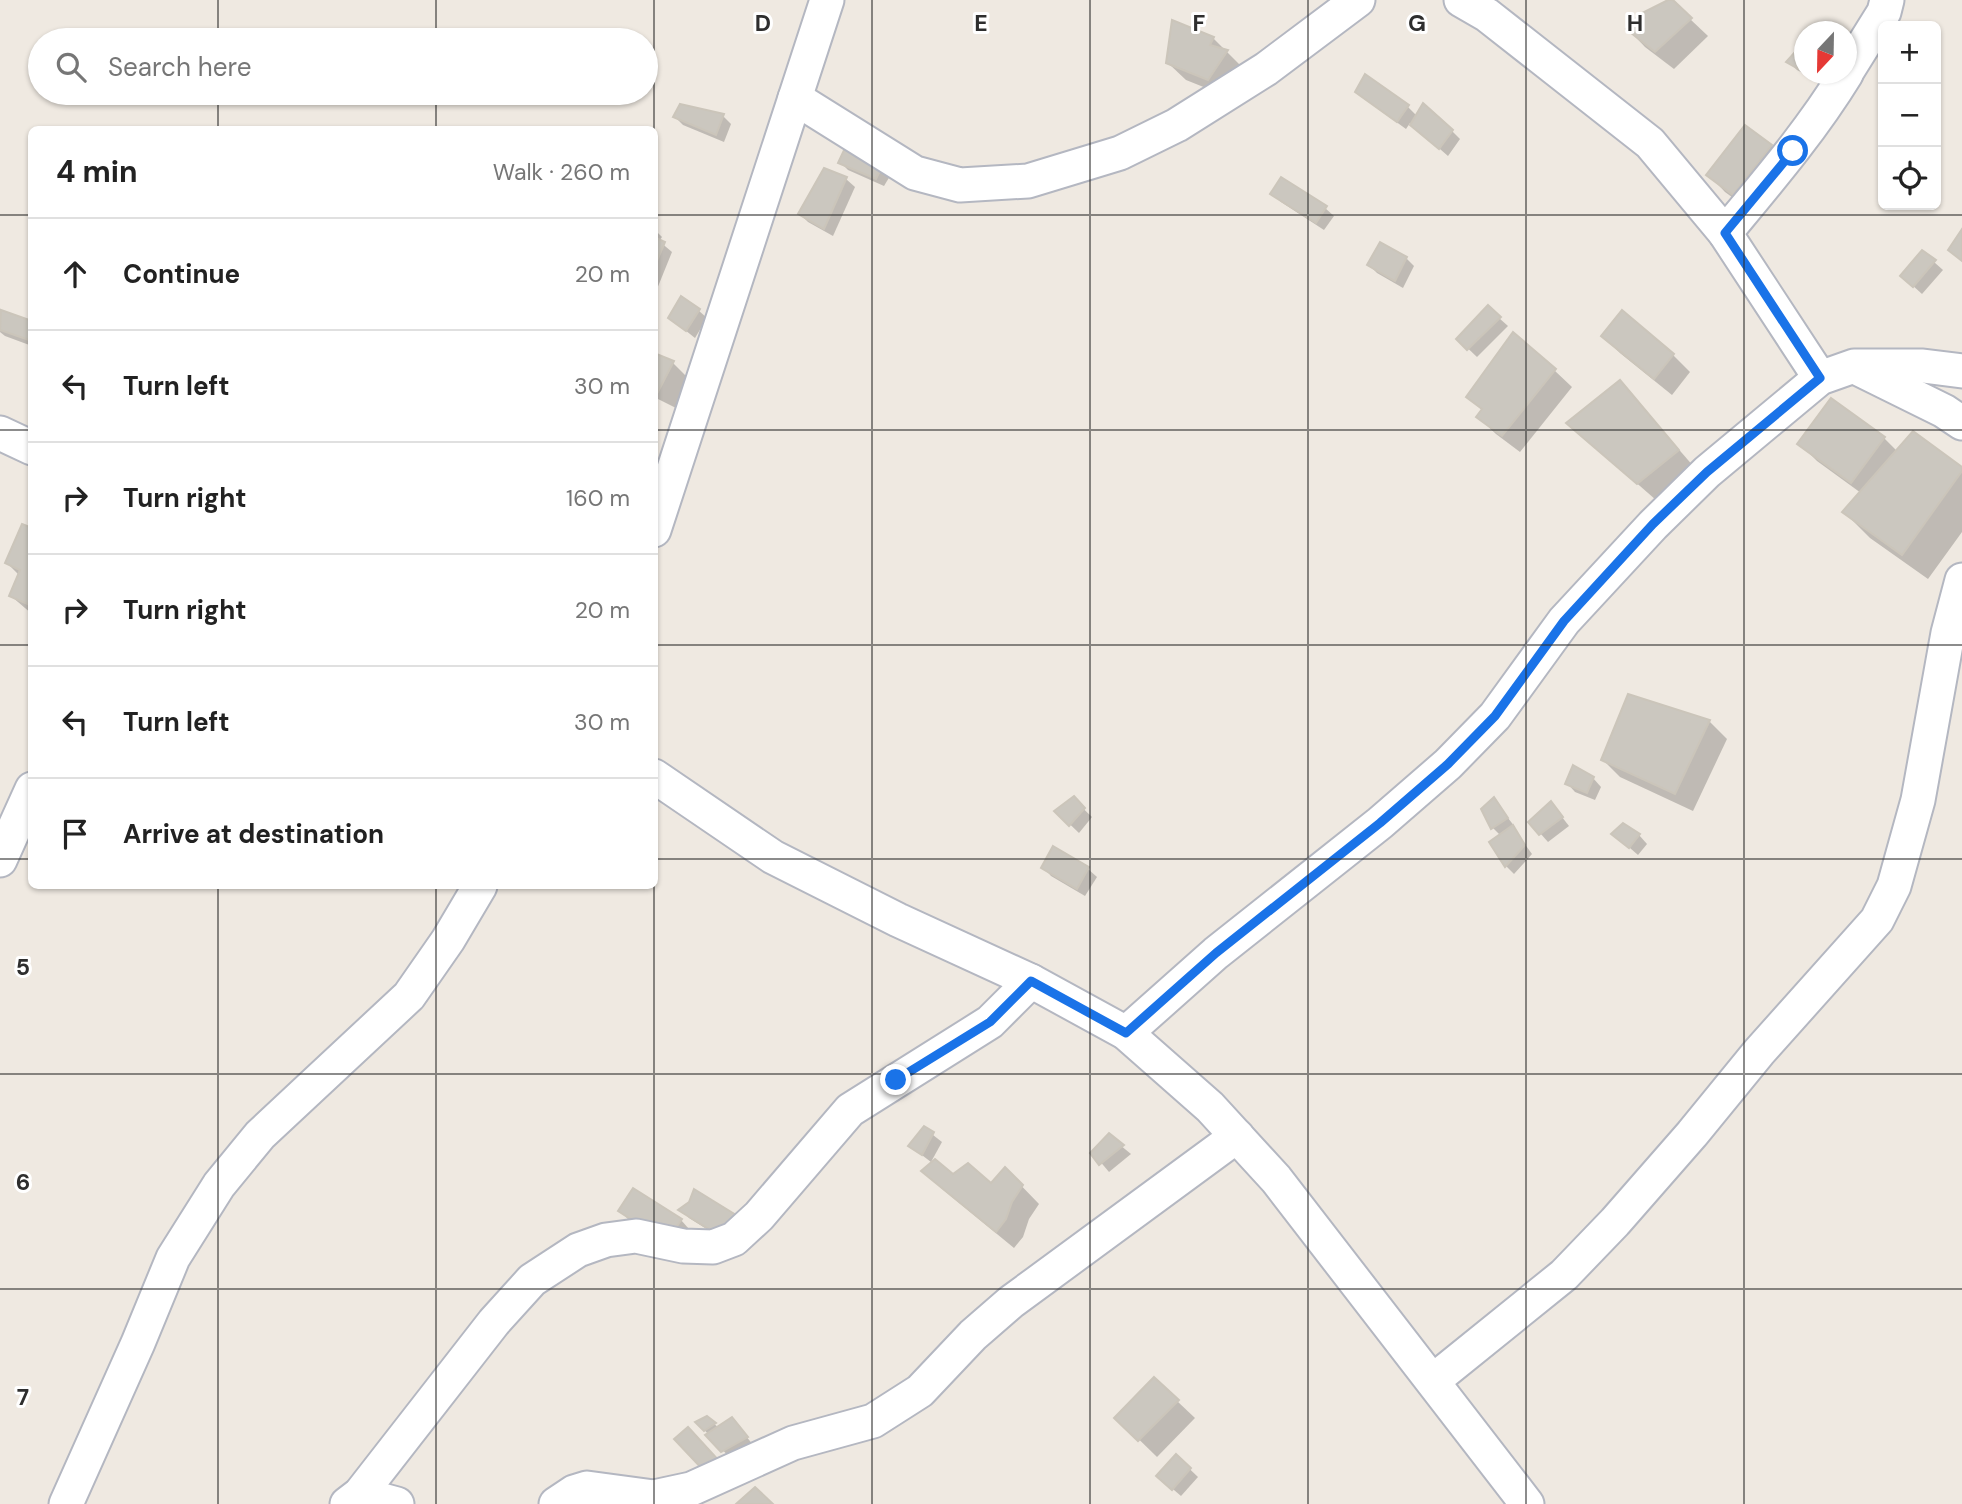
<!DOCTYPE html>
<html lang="en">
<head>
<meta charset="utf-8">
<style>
  :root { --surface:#fff; --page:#f2f2f2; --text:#222; --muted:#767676; --line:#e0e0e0 }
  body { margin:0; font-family:"DM Sans",sans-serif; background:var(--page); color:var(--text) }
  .controls { position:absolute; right:21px; top:21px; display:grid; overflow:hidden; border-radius:10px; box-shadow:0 2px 5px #0004 }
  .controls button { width:63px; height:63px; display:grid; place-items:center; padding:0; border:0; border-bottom:2px solid var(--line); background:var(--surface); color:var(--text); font:35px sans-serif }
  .compass { position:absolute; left:1794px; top:21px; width:63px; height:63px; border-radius:50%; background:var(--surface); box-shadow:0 2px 5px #0004; rotate:202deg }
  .stop { position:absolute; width:21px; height:21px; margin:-16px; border:5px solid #1a73e8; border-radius:50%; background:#fff }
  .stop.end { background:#1a73e8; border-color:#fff; box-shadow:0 2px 7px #0008 }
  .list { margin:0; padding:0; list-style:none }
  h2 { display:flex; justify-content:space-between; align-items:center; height:91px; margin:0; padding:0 28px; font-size:30px }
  h2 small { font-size:23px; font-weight:400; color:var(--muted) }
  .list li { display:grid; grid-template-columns:46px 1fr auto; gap:21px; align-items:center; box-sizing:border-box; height:112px; padding:0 28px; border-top:2px solid var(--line) }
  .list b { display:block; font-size:26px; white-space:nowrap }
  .list em { font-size:23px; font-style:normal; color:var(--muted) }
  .icon { flex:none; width:38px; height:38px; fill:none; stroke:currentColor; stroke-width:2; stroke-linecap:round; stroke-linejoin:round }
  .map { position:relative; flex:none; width:1962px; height:1504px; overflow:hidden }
  .search { position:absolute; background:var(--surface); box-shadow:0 2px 5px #0004; left:28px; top:28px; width:630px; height:77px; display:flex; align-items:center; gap:18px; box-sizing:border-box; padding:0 24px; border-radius:38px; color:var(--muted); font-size:26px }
  .panel { position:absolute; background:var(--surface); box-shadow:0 2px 5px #0004; left:28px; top:126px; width:630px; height:763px; border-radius:10px }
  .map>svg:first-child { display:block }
</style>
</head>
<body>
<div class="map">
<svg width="1962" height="1504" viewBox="0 0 1962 1504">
  <rect width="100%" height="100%" fill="#efe9e1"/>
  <g fill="#0003">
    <polygon points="1690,19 1708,36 1674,69 1645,47 1628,29"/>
    <polygon points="1213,38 1244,69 1226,96 1186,80 1168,63"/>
    <polygon points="1804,45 1804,74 1837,74 1830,87 1797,70 1789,62"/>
    <polygon points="1366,77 1408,107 1417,116 1452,131 1460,139 1448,156 1410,123 1406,129 1366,100 1357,92"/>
    <polygon points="723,116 731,124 724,142 683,125 675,117"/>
    <polygon points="1771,146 1788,164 1751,211 1725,192 1708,174"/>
    <polygon points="846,150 890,176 884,186 848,170 840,162"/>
    <polygon points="825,170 846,179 855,187 833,236 808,222 800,214"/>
    <polygon points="1273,194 1325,208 1334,216 1324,230 1281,202"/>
    <polygon points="654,229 662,237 659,241 672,252 657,289 654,288"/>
    <polygon points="1406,258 1414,266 1403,288 1377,273 1369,265"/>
    <polygon points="1934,262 1943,270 1922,294 1911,284"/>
    <polygon points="698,310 707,318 695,338 670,318"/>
    <polygon points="2,312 32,323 32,346 5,336 0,332"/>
    <polygon points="1499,318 1508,326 1477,357 1458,339"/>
    <polygon points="1603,336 1673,355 1690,372 1672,395 1620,353"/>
    <polygon points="654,355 673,363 690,380 676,408 654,397"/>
    <polygon points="1554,370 1572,387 1520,452 1496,434 1478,417 1483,411 1468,397"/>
    <polygon points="1620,382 1695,468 1656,500 1569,424"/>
    <polygon points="1884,438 1897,451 1962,469 1962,532 1928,579 1870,538 1844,512 1861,493 1817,461 1800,444"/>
    <polygon points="32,530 32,614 11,596 20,576 7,563"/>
    <polygon points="1709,721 1727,739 1693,811 1620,777 1603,760"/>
    <polygon points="1593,778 1601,787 1595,800 1575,792 1567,783"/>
    <polygon points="1073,799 1092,817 1079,833 1056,811"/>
    <polygon points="1494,800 1515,827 1513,828 1532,854 1514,874 1506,866 1501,836 1493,828"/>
    <polygon points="1551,803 1569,826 1548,842 1540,833"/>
    <polygon points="1614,834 1639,835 1647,844 1638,855"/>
    <polygon points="1053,849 1088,869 1097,877 1085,896 1051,876 1043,867"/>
    <polygon points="924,1128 942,1142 931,1162 910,1146"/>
    <polygon points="1109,1136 1131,1154 1109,1172 1093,1153"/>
    <polygon points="1005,1169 1039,1204 1029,1219 1023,1237 1014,1248 941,1188 924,1171 991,1186"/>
    <polygon points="690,1204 729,1243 689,1218 681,1210"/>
    <polygon points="620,1211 681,1220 689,1229 675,1249 628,1219"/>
    <polygon points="1177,1401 1195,1418 1157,1457 1117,1418"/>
    <polygon points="707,1418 719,1428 732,1419 754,1446 731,1459 698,1423"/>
    <polygon points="1176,1456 1198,1477 1181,1496 1167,1484"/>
  </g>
  <g fill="#cbc7bf" stroke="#cbc5ba" stroke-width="2">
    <polygon points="1668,0 1673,0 1692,18 1655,52 1626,29 1640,14"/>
    <polygon points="1172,20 1214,37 1210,45 1228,50 1208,80 1166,63"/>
    <polygon points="1804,42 1804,72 1786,62"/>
    <polygon points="1365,74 1409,105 1397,122 1355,92"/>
    <polygon points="1423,103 1453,130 1439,149 1410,125"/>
    <polygon points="680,104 724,114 716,135 673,117"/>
    <polygon points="1745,125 1772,145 1733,195 1706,175"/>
    <polygon points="845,148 882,167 876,179 838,163"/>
    <polygon points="824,168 847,177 824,229 798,214"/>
    <polygon points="1281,177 1327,206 1316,223 1270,194"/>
    <polygon points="1962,229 1962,261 1948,250"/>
    <polygon points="654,237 665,242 654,268"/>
    <polygon points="1380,242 1407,257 1395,281 1367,265"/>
    <polygon points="1922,250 1936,260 1913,287 1900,276"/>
    <polygon points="681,296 700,309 686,331 668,318"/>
    <polygon points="1488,305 1501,317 1467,350 1456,339"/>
    <polygon points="1,310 32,321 32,341 0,330"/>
    <polygon points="1622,310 1674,354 1654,379 1601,336"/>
    <polygon points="1513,332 1556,369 1502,436 1476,417 1482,409 1466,397"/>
    <polygon points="654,353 674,361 658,392 654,390"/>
    <polygon points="1620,380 1679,450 1637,484 1566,423"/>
    <polygon points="1831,398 1885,437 1851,483 1797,444"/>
    <polygon points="1913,431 1962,467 1962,471 1902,555 1842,512"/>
    <polygon points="22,524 32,528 32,606 9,596 20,570 5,563"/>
    <polygon points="1628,694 1710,720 1675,794 1601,760"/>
    <polygon points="1573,765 1594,777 1587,793 1565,784"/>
    <polygon points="1074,796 1085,808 1069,826 1054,811"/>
    <polygon points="1494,797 1508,818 1491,829 1481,809"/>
    <polygon points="1551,801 1563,817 1539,835 1528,822"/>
    <polygon points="1623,823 1640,834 1629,848 1611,834"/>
    <polygon points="1513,825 1525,845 1505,867 1489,842"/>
    <polygon points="1053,846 1089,867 1077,889 1041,868"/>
    <polygon points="924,1126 934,1132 922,1155 908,1146"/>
    <polygon points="1109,1133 1124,1145 1099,1165 1090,1153"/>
    <polygon points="935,1159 953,1174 968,1163 991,1183 1005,1167 1023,1185 1012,1202 1006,1219 996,1232 921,1171"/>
    <polygon points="633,1188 682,1219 666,1242 618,1211"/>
    <polygon points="694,1189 736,1215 720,1236 678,1210 689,1202"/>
    <polygon points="1154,1377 1179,1400 1138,1441 1114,1418"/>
    <polygon points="707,1416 716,1423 704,1431 695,1422"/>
    <polygon points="732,1417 748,1437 721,1452 705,1435"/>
    <polygon points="688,1427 721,1463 708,1475 674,1439"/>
    <polygon points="1176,1454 1191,1468 1172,1490 1156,1476"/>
    <polygon points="755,1487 773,1504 736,1504"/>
  </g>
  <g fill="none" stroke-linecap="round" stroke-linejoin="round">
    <g stroke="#b4b7c1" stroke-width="37">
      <g id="minor">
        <polyline points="1461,0 1487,15 1650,143 1725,233 1820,378"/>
        <polyline points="1846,73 1884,12 1887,0"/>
        <polyline points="795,98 915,173 960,185 1028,181 1120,153 1177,125 1266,69 1358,0"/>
        <path d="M1725 233C1768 181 1811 131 1846 74"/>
        <polyline points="1859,369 1944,411 1962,423"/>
        <polyline points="0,433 32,448"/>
        <polyline points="654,530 827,0"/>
        <polyline points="654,776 773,857 898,920 1031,981 1126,1033 1210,1107 1276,1179 1527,1504"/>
        <polyline points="0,860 32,789"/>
        <polyline points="1126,1033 1216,953 1380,823 1448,764 1495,716 1564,621 1653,525 1707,472 1820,378 1854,366 1923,366 1962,371"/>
        <polyline points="1434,1380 1564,1275 1615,1222 1692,1134 1759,1052 1877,920 1894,886 1918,800 1948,633 1962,580"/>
        <polyline points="360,1494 397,1504"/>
        <polyline points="66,1504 138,1343 173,1258 219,1185 260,1135 409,996 448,940 480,886"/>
        <polyline points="347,1504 360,1494 494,1322 532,1280 578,1250 606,1240 636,1236 683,1246 713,1247 734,1239 759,1216 850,1110 990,1022 1031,981"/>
        <polyline points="556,1504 574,1492 587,1488 654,1497 691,1489 793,1443 873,1421 920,1391 973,1335 1011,1302 1237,1136"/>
      </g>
    </g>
    <use href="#minor" stroke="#fff" stroke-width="33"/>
  </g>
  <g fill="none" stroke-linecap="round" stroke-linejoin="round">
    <polyline stroke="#1a73e8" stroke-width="9" points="896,1080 990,1022 1031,981 1126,1033 1216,953 1380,823 1448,764 1495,716 1564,621 1653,524 1707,472 1820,378 1725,233 1793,151"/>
  </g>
  <path fill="none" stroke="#2e2e2e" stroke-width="2" stroke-opacity="0.55" d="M218 0V40M436 0V40M654 0V130M872 0V1504M1090 0V1504M1308 0V1504M1526 0V1504M1744 0V1504M218 93V130M436 93V130M0 215H32M654 215H1962M0 430H32M654 430H1962M0 645H32M654 645H1962M0 859H32M654 859H1962M218 886V1504M436 886V1504M654 886V1504M0 1074H1962M0 1289H1962"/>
  <g font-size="23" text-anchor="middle" font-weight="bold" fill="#2e2e2e" stroke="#fff" stroke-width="6" stroke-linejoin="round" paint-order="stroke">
    <text x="763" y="31">D</text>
    <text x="981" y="31">E</text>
    <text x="1199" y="31">F</text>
    <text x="1417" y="31">G</text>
    <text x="1635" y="31">H</text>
    <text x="23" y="975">5</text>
    <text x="23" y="1190">6</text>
    <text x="23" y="1405">7</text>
  </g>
</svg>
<div class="controls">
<button>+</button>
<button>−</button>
<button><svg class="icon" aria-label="locate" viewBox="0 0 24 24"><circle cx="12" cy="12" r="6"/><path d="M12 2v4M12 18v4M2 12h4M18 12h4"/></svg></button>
</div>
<svg class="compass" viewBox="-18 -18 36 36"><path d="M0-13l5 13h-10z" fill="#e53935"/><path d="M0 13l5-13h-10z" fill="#767676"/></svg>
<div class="stop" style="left:1793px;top:151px"></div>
<div class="stop end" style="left:896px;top:1080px"></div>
<div class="search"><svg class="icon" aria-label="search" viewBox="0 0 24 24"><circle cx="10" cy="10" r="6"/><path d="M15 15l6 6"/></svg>Search here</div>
<section class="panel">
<h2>4 min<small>Walk · 260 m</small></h2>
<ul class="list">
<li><svg class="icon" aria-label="ahead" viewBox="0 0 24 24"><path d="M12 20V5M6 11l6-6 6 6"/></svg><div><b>Continue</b></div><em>20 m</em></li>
<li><svg class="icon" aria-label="left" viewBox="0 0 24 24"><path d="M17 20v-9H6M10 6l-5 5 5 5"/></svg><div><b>Turn left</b></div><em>30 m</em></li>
<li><svg class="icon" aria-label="right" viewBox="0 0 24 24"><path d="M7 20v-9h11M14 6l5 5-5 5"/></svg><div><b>Turn right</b></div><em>160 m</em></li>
<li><svg class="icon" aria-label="right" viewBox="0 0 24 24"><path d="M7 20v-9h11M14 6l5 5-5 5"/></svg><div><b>Turn right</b></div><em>20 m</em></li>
<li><svg class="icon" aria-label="left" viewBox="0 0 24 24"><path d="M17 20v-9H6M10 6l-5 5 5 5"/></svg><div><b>Turn left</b></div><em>30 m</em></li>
<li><svg class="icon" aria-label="arrive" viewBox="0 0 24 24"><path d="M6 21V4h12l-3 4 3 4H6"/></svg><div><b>Arrive at destination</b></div></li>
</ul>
</section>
</div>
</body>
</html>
